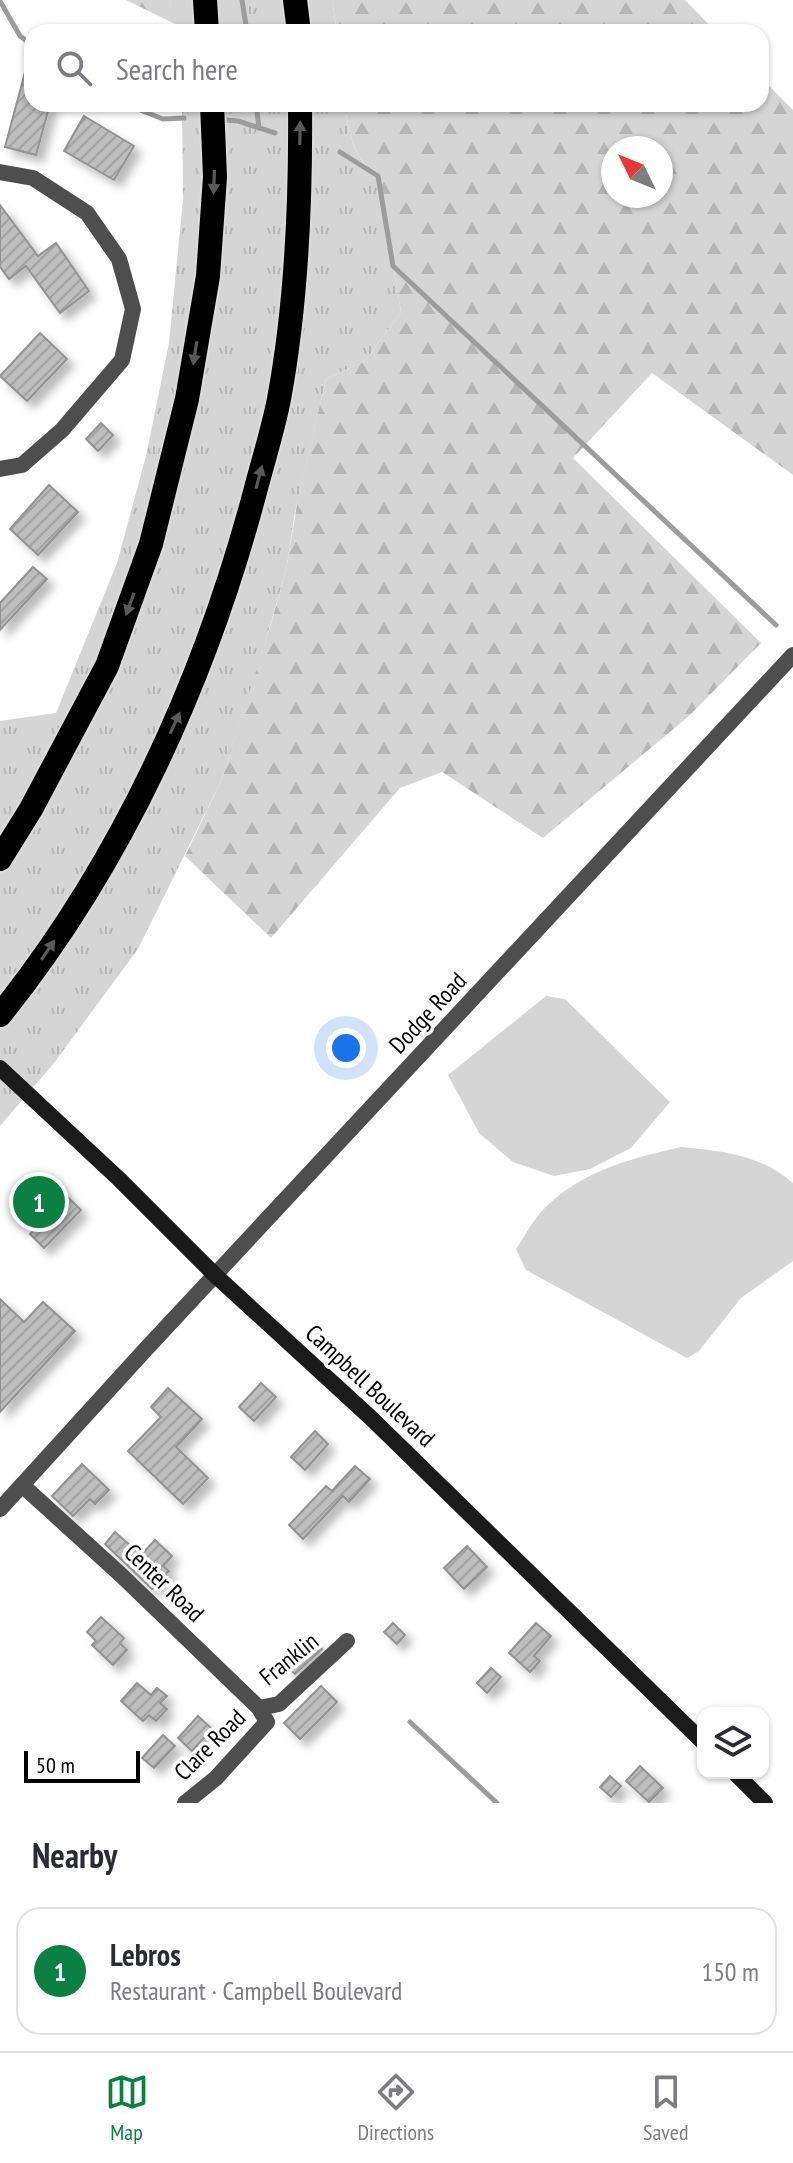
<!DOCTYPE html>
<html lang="en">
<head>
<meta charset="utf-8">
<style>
  :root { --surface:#fff; --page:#f7f7f7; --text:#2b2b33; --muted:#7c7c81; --line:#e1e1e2; --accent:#0b8043 }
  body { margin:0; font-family:"PT Sans Narrow",sans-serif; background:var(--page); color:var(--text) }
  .controls { position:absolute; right:24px; bottom:24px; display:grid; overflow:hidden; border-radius:16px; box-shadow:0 2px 6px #0004 }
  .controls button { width:72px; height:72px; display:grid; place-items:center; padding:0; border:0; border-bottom:2px solid var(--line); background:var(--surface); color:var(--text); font:40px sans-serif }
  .compass { position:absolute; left:601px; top:136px; width:72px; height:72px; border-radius:50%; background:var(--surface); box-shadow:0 2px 6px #0004; rotate:313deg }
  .scale { position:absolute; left:24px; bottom:20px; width:116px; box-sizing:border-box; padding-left:8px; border:4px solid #000; border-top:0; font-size:22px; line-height:28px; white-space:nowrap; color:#000; -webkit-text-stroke:6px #fff; paint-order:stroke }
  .you { position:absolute; left:346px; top:1048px; width:28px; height:28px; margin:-20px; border:6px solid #fff; border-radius:50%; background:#1a73e8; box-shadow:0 0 0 12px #1a73e833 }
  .badge { display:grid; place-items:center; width:52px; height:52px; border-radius:50%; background:var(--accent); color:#fff; font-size:26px; font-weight:700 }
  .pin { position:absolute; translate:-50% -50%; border:4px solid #fff; box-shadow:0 2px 8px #0006 }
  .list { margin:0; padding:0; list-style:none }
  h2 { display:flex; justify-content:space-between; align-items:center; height:104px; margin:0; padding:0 32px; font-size:34px }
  h2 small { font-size:26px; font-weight:400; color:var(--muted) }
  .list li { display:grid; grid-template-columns:52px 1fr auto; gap:24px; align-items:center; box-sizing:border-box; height:128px; margin:0 16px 16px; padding:0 16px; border:2px solid var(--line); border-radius:24px }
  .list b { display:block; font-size:30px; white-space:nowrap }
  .list p { margin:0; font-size:26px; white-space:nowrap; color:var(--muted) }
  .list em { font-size:26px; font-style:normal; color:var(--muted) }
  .icon { flex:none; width:44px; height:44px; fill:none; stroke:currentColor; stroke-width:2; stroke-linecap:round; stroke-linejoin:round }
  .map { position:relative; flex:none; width:793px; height:1803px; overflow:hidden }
  .search { position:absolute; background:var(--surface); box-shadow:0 2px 6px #0004; left:24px; right:24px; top:24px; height:88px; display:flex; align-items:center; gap:20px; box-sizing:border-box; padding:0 28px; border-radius:24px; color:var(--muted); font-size:30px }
  .sheet { height:248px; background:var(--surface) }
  nav { display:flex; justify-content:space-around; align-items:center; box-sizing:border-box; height:112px; border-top:2px solid var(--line); background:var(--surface); font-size:22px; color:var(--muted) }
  nav a { display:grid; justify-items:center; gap:4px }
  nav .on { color:var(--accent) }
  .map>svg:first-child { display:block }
</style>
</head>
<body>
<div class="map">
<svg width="793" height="1803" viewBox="0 0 793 1803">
  <defs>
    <pattern id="grass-tufts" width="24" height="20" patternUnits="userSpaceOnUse" patternTransform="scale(2)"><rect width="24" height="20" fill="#d5d5d5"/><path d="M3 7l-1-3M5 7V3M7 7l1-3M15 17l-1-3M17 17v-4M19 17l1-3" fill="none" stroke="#b5b5b5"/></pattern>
    <pattern id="forest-firs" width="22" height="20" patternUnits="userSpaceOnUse" patternTransform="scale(2)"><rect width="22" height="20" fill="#d5d5d5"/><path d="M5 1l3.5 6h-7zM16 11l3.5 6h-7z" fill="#b5b5b5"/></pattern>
    <pattern id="building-hatch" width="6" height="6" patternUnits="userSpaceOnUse" patternTransform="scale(2)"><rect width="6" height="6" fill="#bebebe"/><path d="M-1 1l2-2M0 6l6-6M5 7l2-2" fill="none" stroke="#a2a2a2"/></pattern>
    <filter id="shadow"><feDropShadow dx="7" dy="7" stdDeviation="4" flood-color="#0004"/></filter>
  </defs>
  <rect width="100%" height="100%" fill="#fff"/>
  <g fill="url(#grass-tufts)">
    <polygon points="170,0 332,0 337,32 177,32"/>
    <path d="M182 104H345C348 132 354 160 378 176L401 312 365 361 326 379 295 512 286 571 259 664 222 779 138 949 54 1063 0 1126V721L56 713 117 563 146 456 169 343 183 199Z"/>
  </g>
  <g fill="url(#forest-firs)" fill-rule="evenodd">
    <polygon points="126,0 170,0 177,26 177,25"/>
    <polygon points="332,0 685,0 716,32 337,32"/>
    <path d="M761 78 793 110V475L652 373 573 458 761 643 689 716 543 838 442 772 400 788 271 938 185 856 222 779 270 627 286 571 298 498 326 379 365 361 401 312 378 176C354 159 348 132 345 104H761ZM661 148V196H613V148Z"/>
  </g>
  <g fill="#d5d5d5">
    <polygon points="546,996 565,999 670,1102 631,1148 590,1169 554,1176 513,1162 479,1133 448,1075"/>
    <path d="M681 1147C723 1151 761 1155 793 1183V1261L741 1298 699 1351 687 1358 526 1270 516 1249C523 1239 529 1227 537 1217 573 1173 628 1159 681 1147Z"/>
  </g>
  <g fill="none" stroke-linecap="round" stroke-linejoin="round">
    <g stroke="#9c9c9c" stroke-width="5">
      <polyline points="242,0 247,32"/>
      <polyline points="0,1 20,36 32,45"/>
      <polyline points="125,104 163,119 184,118"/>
      <polyline points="256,104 259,128"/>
      <polyline points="226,120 238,121 275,133"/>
      <polyline points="340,152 378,176 393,266 776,625"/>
      <polyline points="410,1722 497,1803"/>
    </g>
  </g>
  <g fill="url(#building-hatch)" stroke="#929292" stroke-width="2" filter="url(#shadow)">
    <polygon points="28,61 32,61 32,104 50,104 36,155 5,147"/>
    <polygon points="84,116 134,146 114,180 64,151"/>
    <polygon points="0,205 38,256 56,243 89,291 60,313 26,266 9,279 0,267"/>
    <polygon points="40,333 67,359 27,401 0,376"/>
    <polygon points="101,423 113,435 98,451 86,439"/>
    <polygon points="49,485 78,512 38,555 10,529"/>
    <polygon points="33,567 47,579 0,630 0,603"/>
    <polygon points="46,1176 81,1210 44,1248 30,1234 41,1224 26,1209 34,1201 27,1195"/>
    <polygon points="0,1299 24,1322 43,1302 75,1331 0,1412"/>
    <polygon points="261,1383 276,1397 254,1421 239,1407"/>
    <polygon points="168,1388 202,1419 176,1447 208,1478 183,1504 128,1451 161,1417 151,1407"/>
    <polygon points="315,1431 328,1444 305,1470 291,1457"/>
    <polygon points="82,1464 109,1490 95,1504 90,1499 73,1516 52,1496"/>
    <polygon points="355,1466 370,1479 349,1502 343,1496 303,1539 289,1525 326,1486 332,1491"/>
    <polygon points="115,1532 141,1555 155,1540 172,1556 163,1566 169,1571 152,1589 105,1544"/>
    <polygon points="467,1546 487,1567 464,1589 444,1568"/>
    <polygon points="101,1617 124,1638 120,1643 127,1650 113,1665 92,1645 96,1641 87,1632"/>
    <polygon points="393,1623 405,1635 397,1644 384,1632"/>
    <polygon points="536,1623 551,1636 534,1656 540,1661 530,1672 509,1653"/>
    <polygon points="309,1638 322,1649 295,1674 284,1664"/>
    <polygon points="491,1668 501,1677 487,1693 477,1683"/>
    <polygon points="137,1683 151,1695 157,1688 167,1696 160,1703 167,1709 156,1721 149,1715 143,1721 121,1701"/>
    <polygon points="321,1686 337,1702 300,1739 284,1723"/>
    <polygon points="198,1716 212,1729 192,1751 178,1738"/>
    <polygon points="163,1735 175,1746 154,1768 142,1758"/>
    <polygon points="640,1766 663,1788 649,1802 626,1781"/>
    <polygon points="610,1776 621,1786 611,1797 600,1787"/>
  </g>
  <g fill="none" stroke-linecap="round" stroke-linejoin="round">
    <g stroke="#dbdbdb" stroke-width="28">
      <g id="motorway">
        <polyline points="205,0 207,32"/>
        <polyline points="295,0 299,32"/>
        <polyline points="0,859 31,809 107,666 151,544 187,399 208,276 215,177 212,104"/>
        <path d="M0 1015C122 863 205 680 255 492 263 461 273 430 279 399 297 302 301 202 300 104"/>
      </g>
    </g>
    <g stroke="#4e4e4e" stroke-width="16">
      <polyline points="0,172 33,178 87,213 119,259 133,309 122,360 62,430 22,465 0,469"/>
      <polyline points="22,1485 120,1574 259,1708 267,1722 216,1778 185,1803"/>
      <polyline points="259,1708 279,1704 347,1641"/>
    </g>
    <polyline stroke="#4e4e4e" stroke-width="16" points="0,1509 145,1350 793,655"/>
    <g stroke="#1b1b1b" stroke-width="16">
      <polyline points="0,1068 119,1179 215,1275 371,1418 703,1742"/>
      <polyline points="735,1773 765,1803"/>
    </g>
    <use href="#motorway" stroke="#000" stroke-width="24"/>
  </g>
  <defs><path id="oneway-solid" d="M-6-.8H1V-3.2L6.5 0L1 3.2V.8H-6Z" transform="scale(2)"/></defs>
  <g fill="#595959">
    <use href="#oneway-solid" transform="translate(300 133) rotate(-89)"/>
    <use href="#oneway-solid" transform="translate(214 182) rotate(92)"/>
    <use href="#oneway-solid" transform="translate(195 353) rotate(99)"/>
    <use href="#oneway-solid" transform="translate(259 477) rotate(-75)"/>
    <use href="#oneway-solid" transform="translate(130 604) rotate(110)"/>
    <use href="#oneway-solid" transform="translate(175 723) rotate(-65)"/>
    <use href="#oneway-solid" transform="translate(48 950) rotate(-56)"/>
  </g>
  <g text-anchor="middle" stroke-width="7" stroke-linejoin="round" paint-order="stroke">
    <g font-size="24" fill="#000" stroke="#fff">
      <text transform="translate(428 1013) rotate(-47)" y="8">Dodge Road</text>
      <text transform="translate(370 1386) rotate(43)" y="8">Campbell Boulevard</text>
      <text transform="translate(164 1583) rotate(44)" y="8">Center Road</text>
      <text transform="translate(289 1659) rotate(-39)" y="8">Franklin</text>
      <text transform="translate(210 1745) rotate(-45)" y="8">Clare Road</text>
    </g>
  </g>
</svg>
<div class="controls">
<button><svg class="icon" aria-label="layers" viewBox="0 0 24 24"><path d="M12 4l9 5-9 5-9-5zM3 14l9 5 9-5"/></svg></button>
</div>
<svg class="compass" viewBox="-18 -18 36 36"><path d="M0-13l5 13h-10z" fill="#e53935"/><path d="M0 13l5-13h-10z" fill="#7c7c81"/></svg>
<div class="scale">50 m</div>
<div class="you"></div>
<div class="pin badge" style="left:39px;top:1202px">1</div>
<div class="search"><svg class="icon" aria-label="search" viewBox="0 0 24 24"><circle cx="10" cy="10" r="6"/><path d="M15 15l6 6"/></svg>Search here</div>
</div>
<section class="sheet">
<h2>Nearby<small></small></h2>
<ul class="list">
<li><span class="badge">1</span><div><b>Lebros</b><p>Restaurant · Campbell Boulevard</p></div><em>150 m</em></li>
</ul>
</section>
<nav>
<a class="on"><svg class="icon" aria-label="map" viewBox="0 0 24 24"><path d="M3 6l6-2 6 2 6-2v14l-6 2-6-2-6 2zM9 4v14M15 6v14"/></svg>Map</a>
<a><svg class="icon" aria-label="directions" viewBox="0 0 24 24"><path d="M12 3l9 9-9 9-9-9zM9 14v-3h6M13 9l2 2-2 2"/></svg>Directions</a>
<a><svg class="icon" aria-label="saved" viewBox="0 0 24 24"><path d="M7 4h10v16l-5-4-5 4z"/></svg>Saved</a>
</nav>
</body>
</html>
